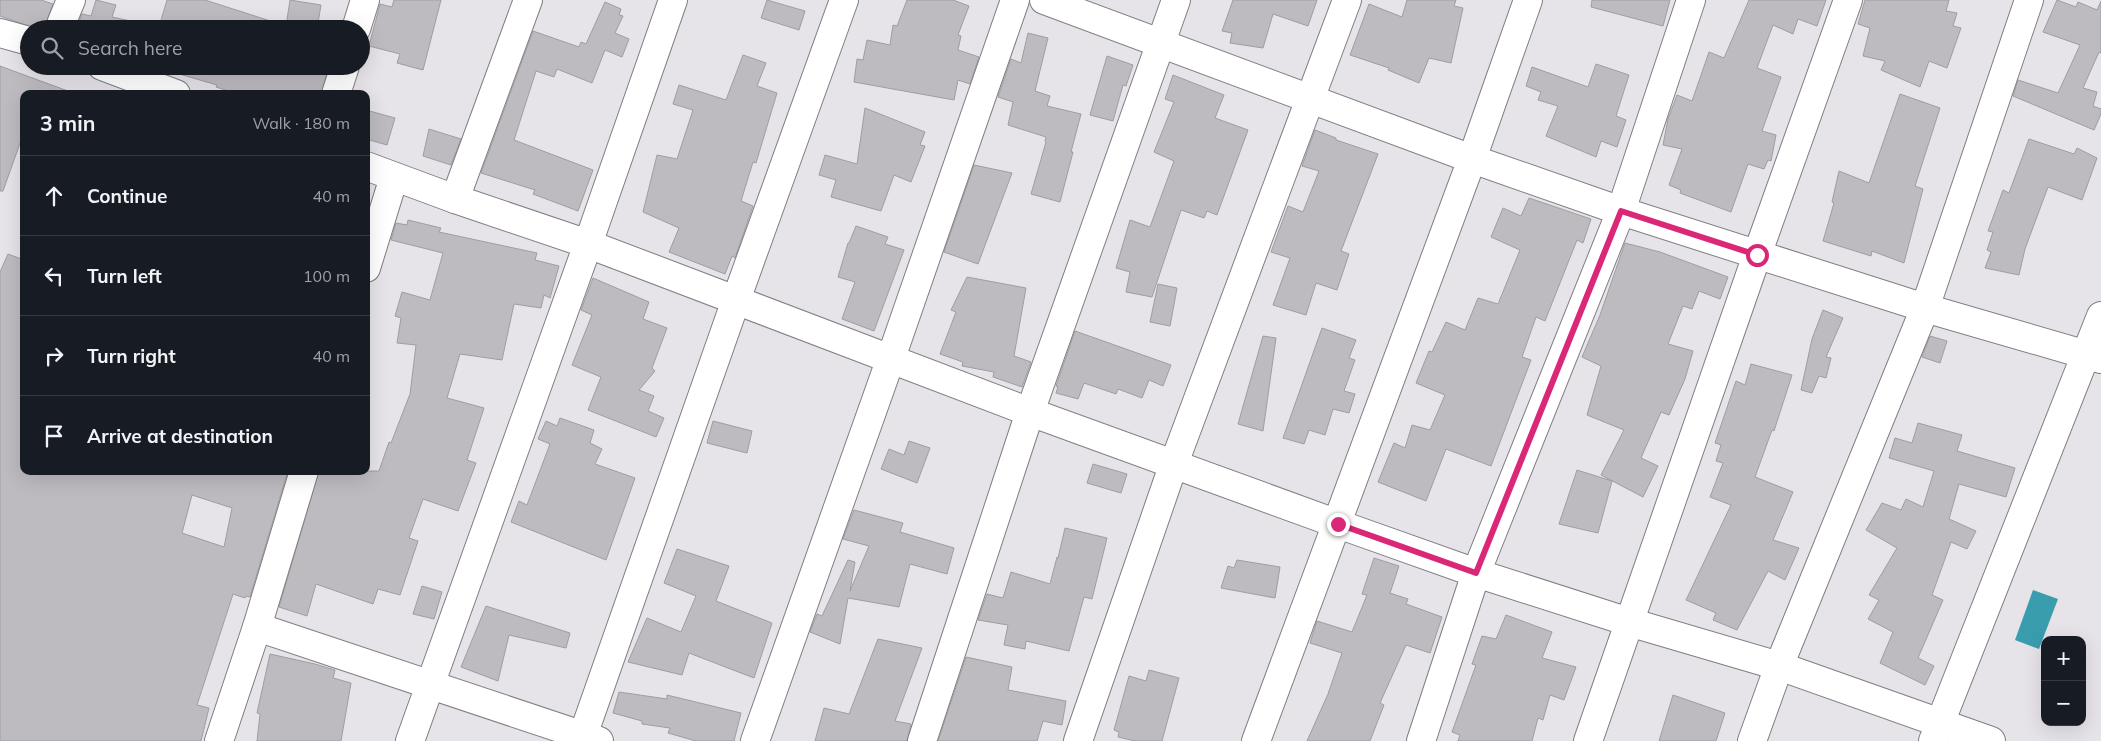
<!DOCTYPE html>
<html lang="en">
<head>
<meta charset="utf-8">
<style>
  :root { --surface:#171b24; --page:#20242c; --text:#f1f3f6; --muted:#9ea1a6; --line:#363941 }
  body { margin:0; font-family:Mulish,sans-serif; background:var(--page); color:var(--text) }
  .controls { position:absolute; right:15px; bottom:15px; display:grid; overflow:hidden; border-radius:10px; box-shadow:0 5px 20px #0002 }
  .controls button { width:45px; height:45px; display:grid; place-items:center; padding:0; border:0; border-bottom:1px solid var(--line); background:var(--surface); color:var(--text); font:25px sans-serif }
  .stop { position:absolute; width:15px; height:15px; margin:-11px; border:4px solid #db2777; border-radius:50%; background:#fff }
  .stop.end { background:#db2777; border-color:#fff; box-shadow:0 1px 5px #0008 }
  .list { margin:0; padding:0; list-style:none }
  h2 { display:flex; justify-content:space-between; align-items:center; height:65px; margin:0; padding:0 20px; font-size:21px }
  h2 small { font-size:16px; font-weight:400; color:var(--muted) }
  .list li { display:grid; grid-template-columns:32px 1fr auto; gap:15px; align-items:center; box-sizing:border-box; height:80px; padding:0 20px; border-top:1px solid var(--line) }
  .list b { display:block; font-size:19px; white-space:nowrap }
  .list em { font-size:16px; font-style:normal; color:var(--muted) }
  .icon { flex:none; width:28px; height:28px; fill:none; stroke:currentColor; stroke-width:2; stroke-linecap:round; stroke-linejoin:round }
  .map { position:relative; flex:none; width:2101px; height:741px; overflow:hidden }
  .search { position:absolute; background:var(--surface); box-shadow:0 5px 20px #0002; left:20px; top:20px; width:350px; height:55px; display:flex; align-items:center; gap:12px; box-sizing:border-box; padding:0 18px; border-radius:28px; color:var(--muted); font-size:19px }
  .panel { position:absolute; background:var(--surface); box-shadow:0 5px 20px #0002; left:20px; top:90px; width:350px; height:385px; border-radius:10px }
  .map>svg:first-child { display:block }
</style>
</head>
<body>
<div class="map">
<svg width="2101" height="741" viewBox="0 0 2101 741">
  <rect width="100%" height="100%" fill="#e6e4e9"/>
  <polygon fill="#399dae" points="2033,590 2058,599 2039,649 2015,640"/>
  <g fill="#bdbbc0" stroke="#9f9da1" fill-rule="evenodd">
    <polygon points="0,0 41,0 53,4 44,29 38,29 0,16"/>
    <polygon points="96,0 116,5 112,17 159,27 167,0 205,0 286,26 290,0 321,5 317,29 76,29 82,14 91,16"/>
    <polygon points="394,0 441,0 423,70 397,63 400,54 369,46 380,4 392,7"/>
    <polygon points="767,0 805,11 799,30 761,18"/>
    <polygon points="907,0 953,0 969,6 958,35 961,36 958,50 979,57 970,84 958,80 954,100 854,82 857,59 863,60 867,40 890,45 893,25 897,26"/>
    <polygon points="1233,0 1317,0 1308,26 1273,14 1263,48 1230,43 1232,33 1222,31"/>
    <polygon points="1407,0 1456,0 1454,6 1463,8 1451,63 1429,58 1419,83 1388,70 1389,68 1350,55 1369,4 1402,17"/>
    <polygon points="1592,0 1670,0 1663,26 1591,7"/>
    <polygon points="1749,0 1826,0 1817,26 1798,19 1793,34 1773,25 1757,68 1781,77 1762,131 1776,135 1771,161 1768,160 1764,169 1748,164 1731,212 1680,193 1681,190 1669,185 1682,149 1663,145 1668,119 1677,95 1692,101 1709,52 1724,58"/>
    <polygon points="1865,0 1949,0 1946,11 1957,13 1953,26 1961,28 1947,68 1929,61 1920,87 1881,70 1885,61 1863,56 1870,28 1858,24"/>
    <polygon points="2057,0 2076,7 2078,2 2097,10 2101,1 2101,53 2099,52 2083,88 2097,92 2093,106 2101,109 2101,114 2094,130 2013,96 2018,80 2058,93 2080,45 2043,32"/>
    <polygon points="605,2 621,9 619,15 623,16 615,33 629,39 622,57 605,50 592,83 557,69 554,77 536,71 514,140 593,170 578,211 533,194 535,190 481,173 533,31 579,47 581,42 586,44"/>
    <polygon points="1028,33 1048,38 1035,91 1050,96 1047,106 1081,114 1071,152 1073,152 1060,202 1031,194 1046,142 1045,141 1046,137 1008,125 1013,102 998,97 1011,59 1021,63"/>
    <polygon points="743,55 766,63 757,86 777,93 756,163 753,162 741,201 753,206 735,258 732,256 725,274 669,252 679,228 643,212 657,155 677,159 693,110 673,104 679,85 726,100"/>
    <polygon points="1107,56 1133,65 1126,86 1123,85 1113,121 1090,115"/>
    <polygon points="1596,64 1629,75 1616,116 1626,120 1617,147 1601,141 1596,157 1546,136 1558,106 1538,100 1541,92 1526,86 1532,67 1588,87"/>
    <polygon points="0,66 68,91 68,94 24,94 24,132 3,191 0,191"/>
    <polygon points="152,66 329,66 321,94 238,94 216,87 217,85"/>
    <polygon points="1173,75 1224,95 1215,118 1248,130 1217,215 1207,211 1204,218 1181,210 1152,297 1126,292 1130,272 1116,268 1130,220 1150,227 1174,161 1154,152 1174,102 1165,99"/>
    <polygon points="1900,94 1940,108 1915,186 1923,189 1904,263 1872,251 1871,256 1823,241 1834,203 1832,202 1839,171 1869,183"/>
    <polygon points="865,108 925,132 920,145 925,146 911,182 894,175 881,211 831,197 836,180 819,175 825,155 857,164"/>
    <polygon points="366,110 395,118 387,145 366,139"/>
    <polygon points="429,129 461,139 451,165 423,156"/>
    <polygon points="1315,130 1336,138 1336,140 1378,154 1341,251 1349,254 1337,290 1316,283 1306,315 1273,305 1290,258 1271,252 1288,206 1303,212 1319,171 1302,166"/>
    <polygon points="2029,139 2074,154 2077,148 2097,158 2082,200 2048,187 2025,249 2019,275 1985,268 1991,252 1987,250 1993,232 1988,231 2003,190 2009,193"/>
    <polygon points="974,165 1012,173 978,264 944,252"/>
    <polygon points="1529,198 1591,219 1583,243 1577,240 1545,321 1536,317 1522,357 1531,360 1491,466 1446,449 1426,501 1378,482 1394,443 1405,448 1412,425 1430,430 1445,395 1416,383 1429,351 1432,352 1446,322 1465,330 1478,298 1498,304 1520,250 1491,237 1503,208 1521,216"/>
    <polygon points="408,220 441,228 439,232 537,253 535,260 559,266 550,298 544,295 541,308 514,304 502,360 460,354 447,398 484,408 467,460 476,463 458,511 423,499 409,538 418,541 400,595 378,589 373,604 316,584 307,616 279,607 319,471 379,471 389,442 391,443 410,394 416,345 397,343 401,318 395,316 402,292 430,300 443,253 391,240 396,223 407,225"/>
    <polygon points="856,226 888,237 885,244 904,250 874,331 842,319 855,282 838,277 848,243 849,243"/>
    <polygon points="1625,243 1660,252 1728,277 1720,299 1699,291 1692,309 1683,306 1668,344 1693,351 1685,379 1669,415 1661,412 1641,458 1658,466 1643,497 1601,475 1624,430 1587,415 1601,366 1582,357 1600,315"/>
    <path d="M8 254 24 260V471H288L250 597 246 596 245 598 233 594 197 705 209 708 201 741H0V272ZM192 495 232 508 224 547 182 533Z"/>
    <polygon points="967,277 1026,288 1014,356 1031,362 1022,387 993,377 994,372 962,366 963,362 940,354 956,312 951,310"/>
    <polygon points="593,278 649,302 643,319 667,328 652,368 655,371 639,390 654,396 648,411 664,418 656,437 588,410 601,377 572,365 592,315 581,310"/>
    <polygon points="1158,284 1177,288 1170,326 1150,322"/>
    <polygon points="1823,310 1843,318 1826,357 1831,358 1826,378 1819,376 1812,393 1801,390 1812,339"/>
    <polygon points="1322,328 1356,340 1349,358 1355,360 1344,391 1355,394 1349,413 1333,409 1325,435 1309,430 1304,444 1283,438"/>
    <polygon points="1075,331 1171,365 1163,386 1149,380 1142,398 1118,389 1116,394 1084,383 1078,399 1056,393 1058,387 1056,386"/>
    <polygon points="1263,336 1276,338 1263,431 1238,424"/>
    <polygon points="1930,336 1947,341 1940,363 1922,357"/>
    <polygon points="1751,364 1792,375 1774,431 1772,430 1755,477 1793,492 1773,540 1799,548 1785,580 1768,571 1737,630 1713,620 1716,613 1686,600 1731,505 1710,497 1723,463 1716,461 1721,445 1715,443 1736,381 1745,385"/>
    <polygon points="560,418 594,430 590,443 602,449 595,464 635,478 606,560 511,522 519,501 527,505 550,444 538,439 546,421 557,426"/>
    <polygon points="713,421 752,431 747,453 707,443"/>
    <polygon points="1918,423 1962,435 1957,451 2015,468 2006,497 1959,484 1949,519 1976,531 1967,549 1951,542 1932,595 1943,600 1918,658 1934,666 1925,685 1880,663 1893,632 1868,619 1879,600 1869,595 1897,548 1866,530 1882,503 1901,510 1906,499 1923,507 1934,471 1889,458 1895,438 1912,443"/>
    <polygon points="909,441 930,448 917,483 881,469 889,449 904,455"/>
    <polygon points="1093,464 1127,474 1121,493 1087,483"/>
    <polygon points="1577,470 1612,481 1598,533 1559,524"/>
    <polygon points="854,510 903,523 900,532 954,548 947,574 910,564 899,607 848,598 840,644 810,632 817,614 822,616 848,560 855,562 850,591 869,546 843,539"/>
    <polygon points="1065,528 1107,538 1092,599 1084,597 1069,651 1026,641 1025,649 1004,645 1008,625 978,620 987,594 1003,598 1011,572 1050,584 1057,557 1058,558"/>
    <polygon points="677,549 729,566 716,601 772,623 754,678 689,653 682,675 628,662 647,618 681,632 696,596 664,583"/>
    <polygon points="1374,558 1399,566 1390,593 1408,599 1406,604 1442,617 1430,653 1406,645 1380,703 1384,705 1370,741 1307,741 1328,694 1342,653 1310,643 1313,633 1317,621 1352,632 1367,595 1362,594"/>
    <polygon points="1237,560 1280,567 1275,598 1221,588 1228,566 1234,568"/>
    <polygon points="422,586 442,592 434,619 413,614"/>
    <polygon points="486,606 570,633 566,648 509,635 498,681 461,667"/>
    <polygon points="1506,615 1552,632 1542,658 1576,667 1564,700 1550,695 1543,720 1538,718 1532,741 1458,741 1460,735 1452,732 1476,665 1472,664 1482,636 1496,639"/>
    <polygon points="878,639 922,648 895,721 911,724 907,741 815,741 824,708 849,714"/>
    <polygon points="270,654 315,664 335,670 333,678 351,683 341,741 257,741 260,714 257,713"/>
    <polygon points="966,657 1012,667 1008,690 1066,701 1062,725 1043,721 1037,741 938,741"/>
    <polygon points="1149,670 1179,678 1162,741 1135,741 1118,737 1119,732 1114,730 1129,676 1146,681"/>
    <polygon points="619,692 667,699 667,695 741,713 734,741 696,741 668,733 670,728 642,724 642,721 613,713"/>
    <polygon points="1673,695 1725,713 1716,741 1659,741"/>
  </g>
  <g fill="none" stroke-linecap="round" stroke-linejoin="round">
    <g stroke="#807e82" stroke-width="30">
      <g id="street">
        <polyline points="1044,0 1472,159 1621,211 1925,308 2101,359"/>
        <polyline points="59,29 71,0"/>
        <polyline points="356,29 365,0"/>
        <polyline points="0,33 29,41"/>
        <polyline points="102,66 176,94"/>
        <polyline points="336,94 345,66"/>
        <polyline points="366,166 455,199 588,244 1030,412 1338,524 1476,573 1629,622 1779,666 1991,741"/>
        <polyline points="455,199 528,0"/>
        <polyline points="366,268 394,177"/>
        <polyline points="257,627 599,741"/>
        <polyline points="219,741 257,627 304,471"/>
        <polyline points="410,741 588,244 673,0"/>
        <polyline points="581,741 736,300 844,0"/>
        <polyline points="755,741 891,358 1015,0"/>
        <polyline points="922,741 1030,412 1176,0"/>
        <polyline points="1078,741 1173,466 1347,0"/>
        <polyline points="1256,741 1472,159 1528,0"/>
        <polyline points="1421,741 1476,573 1621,211 1691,0"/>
        <polyline points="1588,741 1757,255 1848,0"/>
        <polyline points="1752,741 1779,666 1925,308 2029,0"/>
        <polyline points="1933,741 2101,316"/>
      </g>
    </g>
    <use href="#street" stroke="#fff" stroke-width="28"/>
  </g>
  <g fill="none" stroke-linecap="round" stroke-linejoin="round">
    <polyline stroke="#db2777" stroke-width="6" points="1338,524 1476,573 1621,211 1757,255"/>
  </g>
</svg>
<div class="controls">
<button>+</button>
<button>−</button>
</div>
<div class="stop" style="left:1757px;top:255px"></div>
<div class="stop end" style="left:1338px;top:524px"></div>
<div class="search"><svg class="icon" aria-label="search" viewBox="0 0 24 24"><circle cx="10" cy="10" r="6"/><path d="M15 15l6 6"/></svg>Search here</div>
<section class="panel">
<h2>3 min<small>Walk · 180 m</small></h2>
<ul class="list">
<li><svg class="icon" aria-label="ahead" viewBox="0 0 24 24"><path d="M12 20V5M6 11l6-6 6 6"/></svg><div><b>Continue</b></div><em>40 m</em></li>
<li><svg class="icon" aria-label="left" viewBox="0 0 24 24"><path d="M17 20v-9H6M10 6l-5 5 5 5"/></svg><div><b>Turn left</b></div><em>100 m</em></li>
<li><svg class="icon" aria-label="right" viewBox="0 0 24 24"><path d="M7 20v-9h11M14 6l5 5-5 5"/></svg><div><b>Turn right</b></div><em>40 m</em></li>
<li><svg class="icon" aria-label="arrive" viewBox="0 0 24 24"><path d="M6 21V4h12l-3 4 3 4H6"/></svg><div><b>Arrive at destination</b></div></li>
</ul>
</section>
</div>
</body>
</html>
